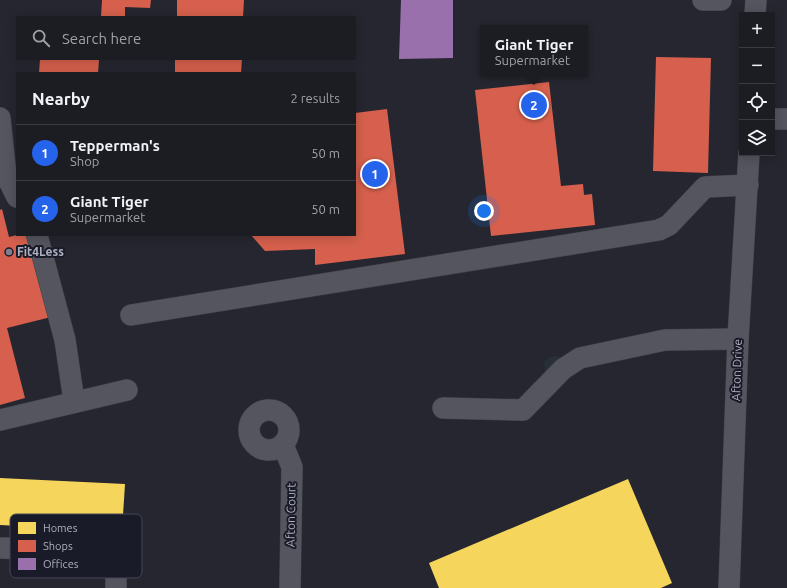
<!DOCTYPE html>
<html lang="en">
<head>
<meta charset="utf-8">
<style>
  :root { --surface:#1c1c23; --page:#292930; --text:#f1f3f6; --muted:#a0a1a6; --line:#3a3a41; --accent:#2563eb }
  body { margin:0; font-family:Ubuntu,sans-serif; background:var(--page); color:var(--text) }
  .controls { position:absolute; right:12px; top:12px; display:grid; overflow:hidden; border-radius:0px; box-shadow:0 2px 10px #0003 }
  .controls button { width:36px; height:36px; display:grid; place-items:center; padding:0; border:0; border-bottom:1px solid var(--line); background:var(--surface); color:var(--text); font:20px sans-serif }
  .you { position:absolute; left:484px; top:211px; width:14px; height:14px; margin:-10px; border:3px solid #fff; border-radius:50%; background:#1a73e8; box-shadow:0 0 0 6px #1a73e833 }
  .badge { display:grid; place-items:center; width:26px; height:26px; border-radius:50%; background:var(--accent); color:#fff; font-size:13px; font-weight:700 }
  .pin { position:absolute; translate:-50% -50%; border:2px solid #fff; box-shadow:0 1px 4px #0006 }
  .popup { position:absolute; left:480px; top:25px; width:108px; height:52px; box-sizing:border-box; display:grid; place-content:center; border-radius:0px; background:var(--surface); filter:drop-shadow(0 1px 3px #0005); font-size:13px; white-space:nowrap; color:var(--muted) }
  .popup b { font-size:15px; color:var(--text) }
  .popup::after { content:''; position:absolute; left:50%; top:100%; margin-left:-8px; border:8px solid transparent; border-top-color:var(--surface) }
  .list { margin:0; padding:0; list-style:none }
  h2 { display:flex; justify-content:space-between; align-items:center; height:52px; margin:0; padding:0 16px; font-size:17px }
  h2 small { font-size:13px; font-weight:400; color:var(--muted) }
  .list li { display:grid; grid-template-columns:26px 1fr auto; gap:12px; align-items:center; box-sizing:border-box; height:56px; padding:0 16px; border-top:1px solid var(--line) }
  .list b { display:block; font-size:15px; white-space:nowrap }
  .list p { margin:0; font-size:13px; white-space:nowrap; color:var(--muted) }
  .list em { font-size:13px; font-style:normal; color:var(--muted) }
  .icon { flex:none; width:22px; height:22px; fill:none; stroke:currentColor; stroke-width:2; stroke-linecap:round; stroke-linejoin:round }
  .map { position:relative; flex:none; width:787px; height:588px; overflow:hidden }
  .search { position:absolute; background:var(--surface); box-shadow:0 2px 10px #0003; left:16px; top:16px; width:340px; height:44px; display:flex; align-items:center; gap:10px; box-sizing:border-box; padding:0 14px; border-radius:0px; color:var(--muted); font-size:15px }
  .panel { position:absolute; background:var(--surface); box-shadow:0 2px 10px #0003; left:16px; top:72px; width:340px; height:164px; border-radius:0px }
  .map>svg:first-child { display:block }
</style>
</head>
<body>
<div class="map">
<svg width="787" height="588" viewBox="0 0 787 588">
  <rect width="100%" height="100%" fill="#25262f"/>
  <polygon fill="#273037" points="554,356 563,357 545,373 544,362 548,358"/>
  <g fill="#f6d55c">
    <polygon points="0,478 125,484 122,531 0,525"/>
    <polygon points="628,479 672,583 661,588 439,588 429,563"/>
  </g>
  <g fill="#d6604d">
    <polygon points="102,0 151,0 150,8 125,7 125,17 101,17"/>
    <polygon points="177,0 244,0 243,17 177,17"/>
    <polygon points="656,57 711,58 708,173 653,171"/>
    <polygon points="40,59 99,60 98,73 39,73"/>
    <polygon points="175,59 242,59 241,73 175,73"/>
    <polygon points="549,82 561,186 583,184 584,195 592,194 595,225 491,236 475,90"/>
    <polygon points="387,109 405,254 315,265 315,249 265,251 251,235 355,235 355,113"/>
    <polygon points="2,209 9,237 17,235 30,235 51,317 7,328 25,398 0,405 0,210"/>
  </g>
  <polygon fill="#9970ab" points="401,0 453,0 453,58 399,59"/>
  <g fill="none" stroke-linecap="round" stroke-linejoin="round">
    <g stroke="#414148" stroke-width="22">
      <g id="minor">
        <polyline points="703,0 721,0"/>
        <polyline points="755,15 756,0"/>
        <polyline points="0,118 6,175 0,177"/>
        <polyline points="772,119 787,119"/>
        <polyline points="6,175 17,197"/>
        <polyline points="37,235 65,340 74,401"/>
        <polyline points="131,315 659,230 669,225 705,187 748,185"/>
        <polyline points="443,408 523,410 563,369 580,358 665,340 738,339"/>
        <circle cx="269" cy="430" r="20"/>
        <polyline points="0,420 127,390"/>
        <polyline points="283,445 292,467 290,588"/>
        <polyline points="0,548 116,551 116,588"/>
        <polyline points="729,588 738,339 749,153"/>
      </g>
    </g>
    <use href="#minor" stroke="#54555e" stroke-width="21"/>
  </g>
  <circle fill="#7e7f8d" stroke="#1a1b28" stroke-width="1.5" cx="9" cy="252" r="4"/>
  <g text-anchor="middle" stroke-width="4" stroke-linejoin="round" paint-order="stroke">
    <g font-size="12" font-weight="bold" fill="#aeafc0" stroke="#1a1b28" text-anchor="start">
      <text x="17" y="256">Fit4Less</text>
    </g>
    <g font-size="12" fill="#aeafc0" stroke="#1a1b28">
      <text transform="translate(737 370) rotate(-88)" y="4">Afton Drive</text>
      <text transform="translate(291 515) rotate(-89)" y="4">Afton Court</text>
    </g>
  </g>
  <rect x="10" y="514" width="132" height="64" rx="6" fill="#1a1b28" stroke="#464756" stroke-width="1"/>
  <rect x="18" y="522" width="18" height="12" fill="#f6d55c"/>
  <rect x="18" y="540" width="18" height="12" fill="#d6604d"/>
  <rect x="18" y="558" width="18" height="12" fill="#9970ab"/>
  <g font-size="11" fill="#aeafc0">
    <text x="43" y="532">Homes</text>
    <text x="43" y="550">Shops</text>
    <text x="43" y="568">Offices</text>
  </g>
</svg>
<div class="controls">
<button>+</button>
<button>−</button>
<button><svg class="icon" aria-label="locate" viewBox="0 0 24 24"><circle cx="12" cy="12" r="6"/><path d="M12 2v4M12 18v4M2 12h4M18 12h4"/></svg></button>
<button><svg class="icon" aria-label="layers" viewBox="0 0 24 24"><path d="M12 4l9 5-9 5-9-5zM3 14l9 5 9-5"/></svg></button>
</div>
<div class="you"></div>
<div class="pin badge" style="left:375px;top:174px">1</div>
<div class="pin badge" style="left:534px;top:105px">2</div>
<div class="popup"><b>Giant Tiger</b>Supermarket</div>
<div class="search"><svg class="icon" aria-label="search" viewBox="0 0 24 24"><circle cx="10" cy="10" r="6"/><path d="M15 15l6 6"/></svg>Search here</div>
<section class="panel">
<h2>Nearby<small>2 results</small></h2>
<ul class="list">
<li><span class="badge">1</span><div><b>Tepperman's</b><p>Shop</p></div><em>50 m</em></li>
<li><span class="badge">2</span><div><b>Giant Tiger</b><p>Supermarket</p></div><em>50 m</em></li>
</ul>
</section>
</div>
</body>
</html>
